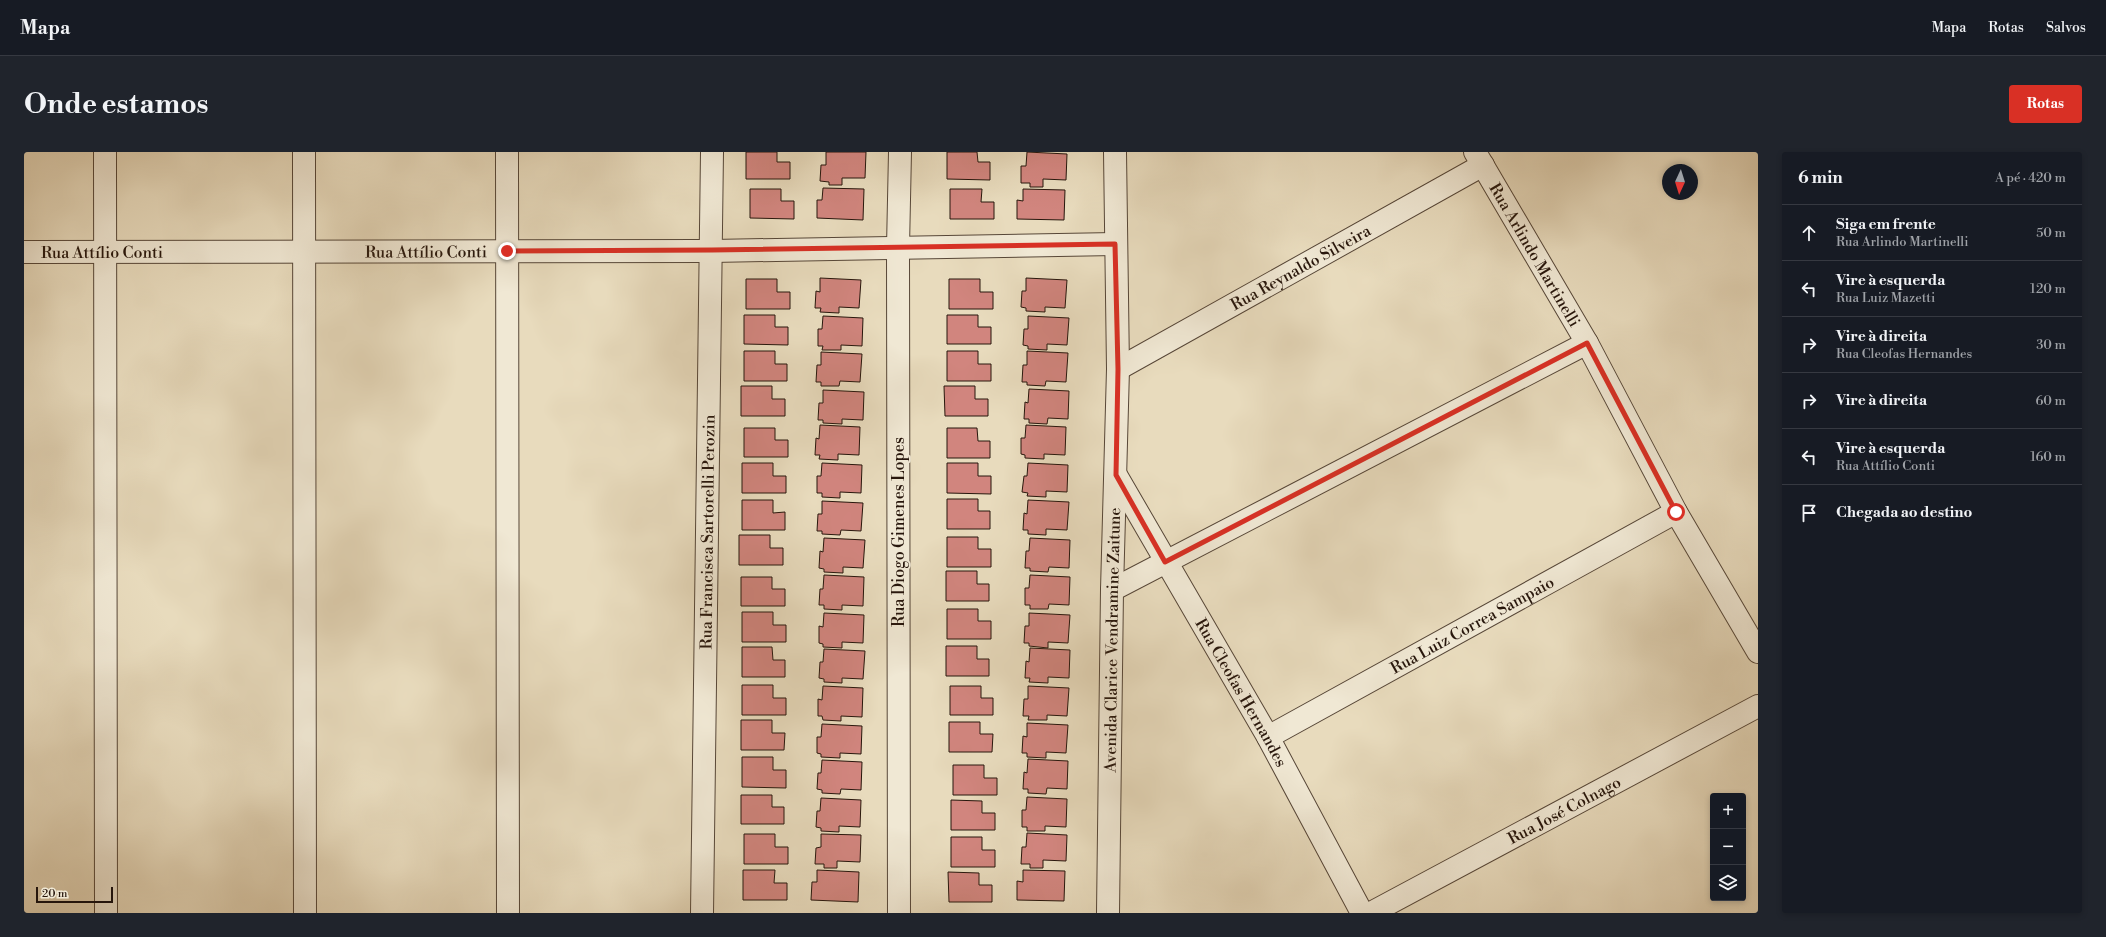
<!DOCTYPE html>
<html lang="pt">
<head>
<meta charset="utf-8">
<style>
  :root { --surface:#171b24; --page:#20242c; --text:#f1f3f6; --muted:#9ea1a6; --line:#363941; --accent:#d93025 }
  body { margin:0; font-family:"Libre Bodoni",serif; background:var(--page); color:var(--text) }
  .controls { position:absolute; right:12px; bottom:12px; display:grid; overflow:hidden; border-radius:4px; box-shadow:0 2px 6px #0003 }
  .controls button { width:36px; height:36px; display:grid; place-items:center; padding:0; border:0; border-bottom:1px solid var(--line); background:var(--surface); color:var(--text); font:20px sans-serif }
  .compass { position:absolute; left:1638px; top:12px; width:36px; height:36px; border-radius:50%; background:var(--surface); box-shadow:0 2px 6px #0003; rotate:184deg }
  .scale { position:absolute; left:12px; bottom:10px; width:77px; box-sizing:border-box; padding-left:4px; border:2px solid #27160c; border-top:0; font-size:11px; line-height:14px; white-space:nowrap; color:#27160c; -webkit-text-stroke:3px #f0e8d4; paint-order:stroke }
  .stop { position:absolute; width:12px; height:12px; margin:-9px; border:3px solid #d93025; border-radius:50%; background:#fff }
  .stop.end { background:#d93025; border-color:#fff; box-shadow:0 1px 4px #0008 }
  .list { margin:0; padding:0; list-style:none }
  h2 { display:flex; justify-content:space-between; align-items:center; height:52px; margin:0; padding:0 16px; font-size:17px }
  h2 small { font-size:13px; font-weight:400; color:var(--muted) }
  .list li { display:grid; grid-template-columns:26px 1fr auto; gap:12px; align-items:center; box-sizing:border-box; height:56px; padding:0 16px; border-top:1px solid var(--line) }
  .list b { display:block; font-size:15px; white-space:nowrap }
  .list p { margin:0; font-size:13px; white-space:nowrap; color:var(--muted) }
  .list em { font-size:13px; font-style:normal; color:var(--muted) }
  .icon { flex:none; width:22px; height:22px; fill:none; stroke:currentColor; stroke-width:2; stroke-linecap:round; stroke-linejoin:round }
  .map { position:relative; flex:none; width:1734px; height:761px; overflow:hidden; border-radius:4px }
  header { display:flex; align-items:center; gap:24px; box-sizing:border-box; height:56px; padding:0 20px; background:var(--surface); border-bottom:1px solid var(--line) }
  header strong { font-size:19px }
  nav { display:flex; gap:22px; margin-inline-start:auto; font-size:14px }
  .intro { display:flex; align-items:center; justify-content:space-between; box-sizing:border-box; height:96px; padding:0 24px }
  h1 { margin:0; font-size:28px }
  .button { padding:10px 18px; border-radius:4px; background:var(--accent); color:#fff; font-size:14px; font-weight:700 }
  main { display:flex; gap:24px; padding:0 24px }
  aside { flex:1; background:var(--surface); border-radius:4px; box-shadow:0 2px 6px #0003 }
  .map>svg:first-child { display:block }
</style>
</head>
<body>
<header>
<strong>Mapa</strong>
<nav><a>Mapa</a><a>Rotas</a><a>Salvos</a></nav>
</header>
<div class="intro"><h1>Onde estamos</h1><a class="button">Rotas</a></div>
<main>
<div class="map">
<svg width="1734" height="761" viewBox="0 0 1734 761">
  <rect width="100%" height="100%" fill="#e8dbbd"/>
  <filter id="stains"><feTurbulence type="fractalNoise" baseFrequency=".005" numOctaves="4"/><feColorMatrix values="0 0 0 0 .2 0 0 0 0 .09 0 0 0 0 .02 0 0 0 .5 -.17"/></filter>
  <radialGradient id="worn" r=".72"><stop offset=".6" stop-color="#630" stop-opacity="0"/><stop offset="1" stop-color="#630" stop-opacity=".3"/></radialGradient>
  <g fill="#d1857e" stroke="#27160c">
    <polygon points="722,0 753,0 753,10 766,10 766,27 722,27"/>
    <polygon points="802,0 842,0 841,26 818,26 818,33 805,33 805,30 796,29 797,13 802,13"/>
    <polygon points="923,0 953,0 954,10 966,10 966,28 923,27"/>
    <polygon points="1003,0 1043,2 1042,28 1019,27 1019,35 1006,35 1006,31 997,31 997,14 1002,14"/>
    <polygon points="799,36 840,37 839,68 793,66 793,48 798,48"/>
    <polygon points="726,37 757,37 757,49 770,49 770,67 726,66"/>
    <polygon points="926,37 958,37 957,50 970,50 970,67 926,67"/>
    <polygon points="999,37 1041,38 1040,68 993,67 993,48 999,49"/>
    <polygon points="796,126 837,128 835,156 815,155 815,161 796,160 797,156 791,156 792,139 796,140"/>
    <polygon points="1002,126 1043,128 1041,156 1021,155 1021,160 1002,159 1002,156 997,155 998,139 1002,139"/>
    <polygon points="722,127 753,127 753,140 766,140 766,157 722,157"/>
    <polygon points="925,127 956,127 956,140 969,140 969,157 925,157"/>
    <polygon points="720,163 751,163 751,175 764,175 764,193 720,192"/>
    <polygon points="923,163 954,163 954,175 967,175 967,192 923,192"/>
    <polygon points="799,164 839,166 838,194 817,193 817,198 798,198 799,194 794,194 794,177 798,177"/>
    <polygon points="1004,164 1045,166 1043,193 1023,192 1023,198 1004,197 1004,194 999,193 1000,177 1004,177"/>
    <polygon points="720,199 751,199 751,212 763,212 763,229 720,229"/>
    <polygon points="923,199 954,199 954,212 967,212 967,229 923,229"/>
    <polygon points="1003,199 1044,201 1042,230 1022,229 1021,234 1003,233 1003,230 998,230 999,213 1003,213"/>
    <polygon points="797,200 838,202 836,230 816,229 815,234 797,234 797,230 792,230 793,213 797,213"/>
    <polygon points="717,234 748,234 748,247 761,247 761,264 717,264"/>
    <polygon points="920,234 951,234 951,247 964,247 964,264 921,264"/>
    <polygon points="1005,237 1045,239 1044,267 1024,266 1023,272 1005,271 1005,267 1000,267 1001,250 1004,251"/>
    <polygon points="799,238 840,240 839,268 818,267 818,272 799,271 799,268 794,268 795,251 799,251"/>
    <polygon points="796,273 836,275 835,303 814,302 814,308 795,307 796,303 791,303 792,286 795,287"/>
    <polygon points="1002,273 1042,275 1041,303 1020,302 1020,307 1001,306 1001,303 997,302 997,286 1001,286"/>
    <polygon points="720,276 751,276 751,288 764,288 764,305 720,305"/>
    <polygon points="923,276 953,276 954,289 966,289 966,306 923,306"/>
    <polygon points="718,311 749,311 749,324 762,324 762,341 718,341"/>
    <polygon points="798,311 838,313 837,341 816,340 816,346 798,345 798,341 793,341 793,324 797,324"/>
    <polygon points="923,311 954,311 954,324 967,324 967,342 923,341"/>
    <polygon points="1004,311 1044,313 1043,340 1022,339 1022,345 1003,344 1004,341 998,340 1000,324 1003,324"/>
    <polygon points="923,347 954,347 954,359 966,359 966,377 923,377"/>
    <polygon points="718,348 749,348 749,361 761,360 761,378 718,378"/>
    <polygon points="1004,348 1045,350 1043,378 1022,377 1022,383 1004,382 1004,378 999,378 1000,361 1003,362"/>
    <polygon points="798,349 839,351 837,379 817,378 816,383 798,382 798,379 793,379 794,362 798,362"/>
    <polygon points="715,383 746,383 746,396 759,396 759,413 715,413"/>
    <polygon points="923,385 954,385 954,397 967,397 967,415 923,415"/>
    <polygon points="800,386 841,388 839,416 819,415 819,421 800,420 800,417 795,416 796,399 799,400"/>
    <polygon points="1006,386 1046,388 1045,416 1025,415 1024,420 1006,419 1006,416 1001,416 1002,399 1005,399"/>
    <polygon points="922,419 953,419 953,432 965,432 965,449 922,449"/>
    <polygon points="800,423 840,425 839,454 818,453 818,458 800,457 800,453 795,453 796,437 799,437"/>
    <polygon points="1006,423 1046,425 1045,453 1025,452 1024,457 1006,457 1006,453 1001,453 1001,436 1005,436"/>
    <polygon points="717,425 748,425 748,437 761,437 761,454 717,454"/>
    <polygon points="923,457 954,457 954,469 967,469 967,487 923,487"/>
    <polygon points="718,460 749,460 749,473 762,473 762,490 718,490"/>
    <polygon points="800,461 840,463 839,491 818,490 818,496 799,495 799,492 795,491 795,474 799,475"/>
    <polygon points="1005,461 1046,463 1044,491 1024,490 1024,496 1005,494 1005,491 1000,491 1001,474 1005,474"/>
    <polygon points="922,494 953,494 953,507 965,507 965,524 922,524"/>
    <polygon points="718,495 748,495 749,508 761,508 761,525 718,525"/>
    <polygon points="1006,496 1046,498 1045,526 1024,525 1024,531 1005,530 1006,526 1001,526 1002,509 1005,510"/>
    <polygon points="800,497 841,499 839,527 818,526 818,531 800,530 800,527 795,526 796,510 799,510"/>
    <polygon points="718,533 749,533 749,546 762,546 762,563 718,563"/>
    <polygon points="799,534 839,536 838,565 817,564 817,569 799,568 798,564 794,564 794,547 798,548"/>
    <polygon points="926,534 957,534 957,546 969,546 969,563 926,563"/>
    <polygon points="1004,534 1045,536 1043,564 1023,563 1023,568 1004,568 1005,564 999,564 1000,547 1004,547"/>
    <polygon points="717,568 748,568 748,581 761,581 760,598 717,598"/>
    <polygon points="925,570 956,570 956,582 969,582 968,600 925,600"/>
    <polygon points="1003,571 1044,573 1042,601 1022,600 1022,606 1003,605 1003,601 998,601 999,584 1003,585"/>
    <polygon points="798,572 838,574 837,602 816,601 816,606 797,605 797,602 793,601 793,585 797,585"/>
    <polygon points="718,605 749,605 749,618 762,618 762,636 718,635"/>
    <polygon points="1004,607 1044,609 1043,637 1023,636 1022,642 1004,641 1004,637 999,637 1000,620 1003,621"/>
    <polygon points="798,608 838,610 837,638 817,637 816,642 798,641 798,638 793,637 794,621 797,621"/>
    <polygon points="929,613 960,613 960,626 973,626 973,643 929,643"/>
    <polygon points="717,643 748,643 748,655 760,655 760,672 717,672"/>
    <polygon points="1003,645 1043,647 1042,675 1021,674 1021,679 1003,679 1003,675 998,675 998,658 1002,658"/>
    <polygon points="797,646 837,648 836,675 815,674 815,680 797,679 797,676 792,675 793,659 796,659"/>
    <polygon points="927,648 958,649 958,661 971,661 971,678 927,678"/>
    <polygon points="1003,681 1043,683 1042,709 1019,708 1019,716 1006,716 1006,712 997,712 998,695 1002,695"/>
    <polygon points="720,682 751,682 751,695 764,695 764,712 720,712"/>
    <polygon points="797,682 837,683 836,710 813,709 813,716 800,716 800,712 791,712 792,696 797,695"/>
    <polygon points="927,685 958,685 958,698 971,698 971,715 927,715"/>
    <polygon points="719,718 751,718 750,731 763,731 763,748 719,748"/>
    <polygon points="793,718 835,720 834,750 787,748 788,730 793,730"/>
    <polygon points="999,718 1041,719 1040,749 993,748 993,729 999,730"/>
    <polygon points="924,720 955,721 955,733 968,733 968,750 925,750"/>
  </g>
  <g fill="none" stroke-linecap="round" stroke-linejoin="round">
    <g stroke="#574738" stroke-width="24">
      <g id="street">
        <polyline points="81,0 82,761"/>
        <polyline points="280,0 281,761"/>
        <polyline points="483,0 484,761"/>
        <path id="s1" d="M1451 0 1563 191 1652 360 1734 500"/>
        <path id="s2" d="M0 100 688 99 1091 92"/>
        <path id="s3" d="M1094 217 1459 13"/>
        <path id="s4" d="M1092 323 1244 585 1338 761"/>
        <polyline points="1088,438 1563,191"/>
        <path id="s5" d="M1244 585 1652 360"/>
        <path id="s6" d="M678 761 688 0"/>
        <polyline points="875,761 874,95 876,0"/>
        <path id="s7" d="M1084 761 1088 438 1094 217 1091 0"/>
        <path id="s8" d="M1347 761 1734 554"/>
      </g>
    </g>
    <use href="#street" stroke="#f0e8d4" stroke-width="22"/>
  </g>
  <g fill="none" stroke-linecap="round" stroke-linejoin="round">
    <polyline stroke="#d93025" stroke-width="5" points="483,99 688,98 1091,92 1094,217 1092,323 1141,410 1563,191 1652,360"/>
  </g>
  <g text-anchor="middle" stroke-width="3.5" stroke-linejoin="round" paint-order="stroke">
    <g font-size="16" fill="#27160c" stroke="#f0e8d4">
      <text dy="6" stroke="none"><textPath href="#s2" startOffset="402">Rua Attílio Conti</textPath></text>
      <text dy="6" stroke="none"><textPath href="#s2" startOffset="78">Rua Attílio Conti</textPath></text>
      <text dy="6" stroke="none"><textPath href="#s1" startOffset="119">Rua Arlindo Martinelli</textPath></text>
      <text dy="6" stroke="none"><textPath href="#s3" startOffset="209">Rua Reynaldo Silveira</textPath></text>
      <text transform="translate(874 380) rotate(-90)" y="6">Rua Diogo Gimenes Lopes</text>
      <text dy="6" stroke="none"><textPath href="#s6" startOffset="381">Rua Francisca Sartorelli Perozin</textPath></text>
      <text dy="6" stroke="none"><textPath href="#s5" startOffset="233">Rua Luiz Correa Sampaio</textPath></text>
      <text dy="6" stroke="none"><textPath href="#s7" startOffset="273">Avenida Clarice Vendramine Zaitune</textPath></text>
      <text dy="6" stroke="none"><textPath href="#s4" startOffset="251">Rua Cleofas Hernandes</textPath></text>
      <text dy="6" stroke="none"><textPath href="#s8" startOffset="219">Rua José Colnago</textPath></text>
    </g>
  </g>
  <rect width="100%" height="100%" filter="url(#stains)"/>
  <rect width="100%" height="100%" fill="url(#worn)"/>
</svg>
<div class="controls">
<button>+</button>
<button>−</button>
<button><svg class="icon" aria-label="layers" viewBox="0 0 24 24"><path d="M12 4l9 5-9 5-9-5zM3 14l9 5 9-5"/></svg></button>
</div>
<svg class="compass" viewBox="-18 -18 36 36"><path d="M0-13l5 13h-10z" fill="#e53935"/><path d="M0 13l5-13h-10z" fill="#9ea1a6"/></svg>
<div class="scale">20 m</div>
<div class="stop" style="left:1652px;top:360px"></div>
<div class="stop end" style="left:483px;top:99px"></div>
</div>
<aside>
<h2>6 min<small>A pé · 420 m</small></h2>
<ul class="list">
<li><svg class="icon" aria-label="ahead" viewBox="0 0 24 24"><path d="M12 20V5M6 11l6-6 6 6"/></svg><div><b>Siga em frente</b><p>Rua Arlindo Martinelli</p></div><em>50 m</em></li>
<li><svg class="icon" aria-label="left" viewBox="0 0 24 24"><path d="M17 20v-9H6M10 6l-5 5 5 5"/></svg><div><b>Vire à esquerda</b><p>Rua Luiz Mazetti</p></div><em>120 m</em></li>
<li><svg class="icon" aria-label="right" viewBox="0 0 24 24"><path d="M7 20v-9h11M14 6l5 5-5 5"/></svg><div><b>Vire à direita</b><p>Rua Cleofas Hernandes</p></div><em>30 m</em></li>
<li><svg class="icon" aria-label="right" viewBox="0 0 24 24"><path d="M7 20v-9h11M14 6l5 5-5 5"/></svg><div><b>Vire à direita</b></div><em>60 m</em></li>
<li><svg class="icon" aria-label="left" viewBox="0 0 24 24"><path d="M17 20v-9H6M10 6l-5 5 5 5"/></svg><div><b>Vire à esquerda</b><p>Rua Attílio Conti</p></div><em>160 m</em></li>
<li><svg class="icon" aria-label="arrive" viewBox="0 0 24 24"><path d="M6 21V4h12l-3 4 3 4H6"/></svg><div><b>Chegada ao destino</b></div></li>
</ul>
</aside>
</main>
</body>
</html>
